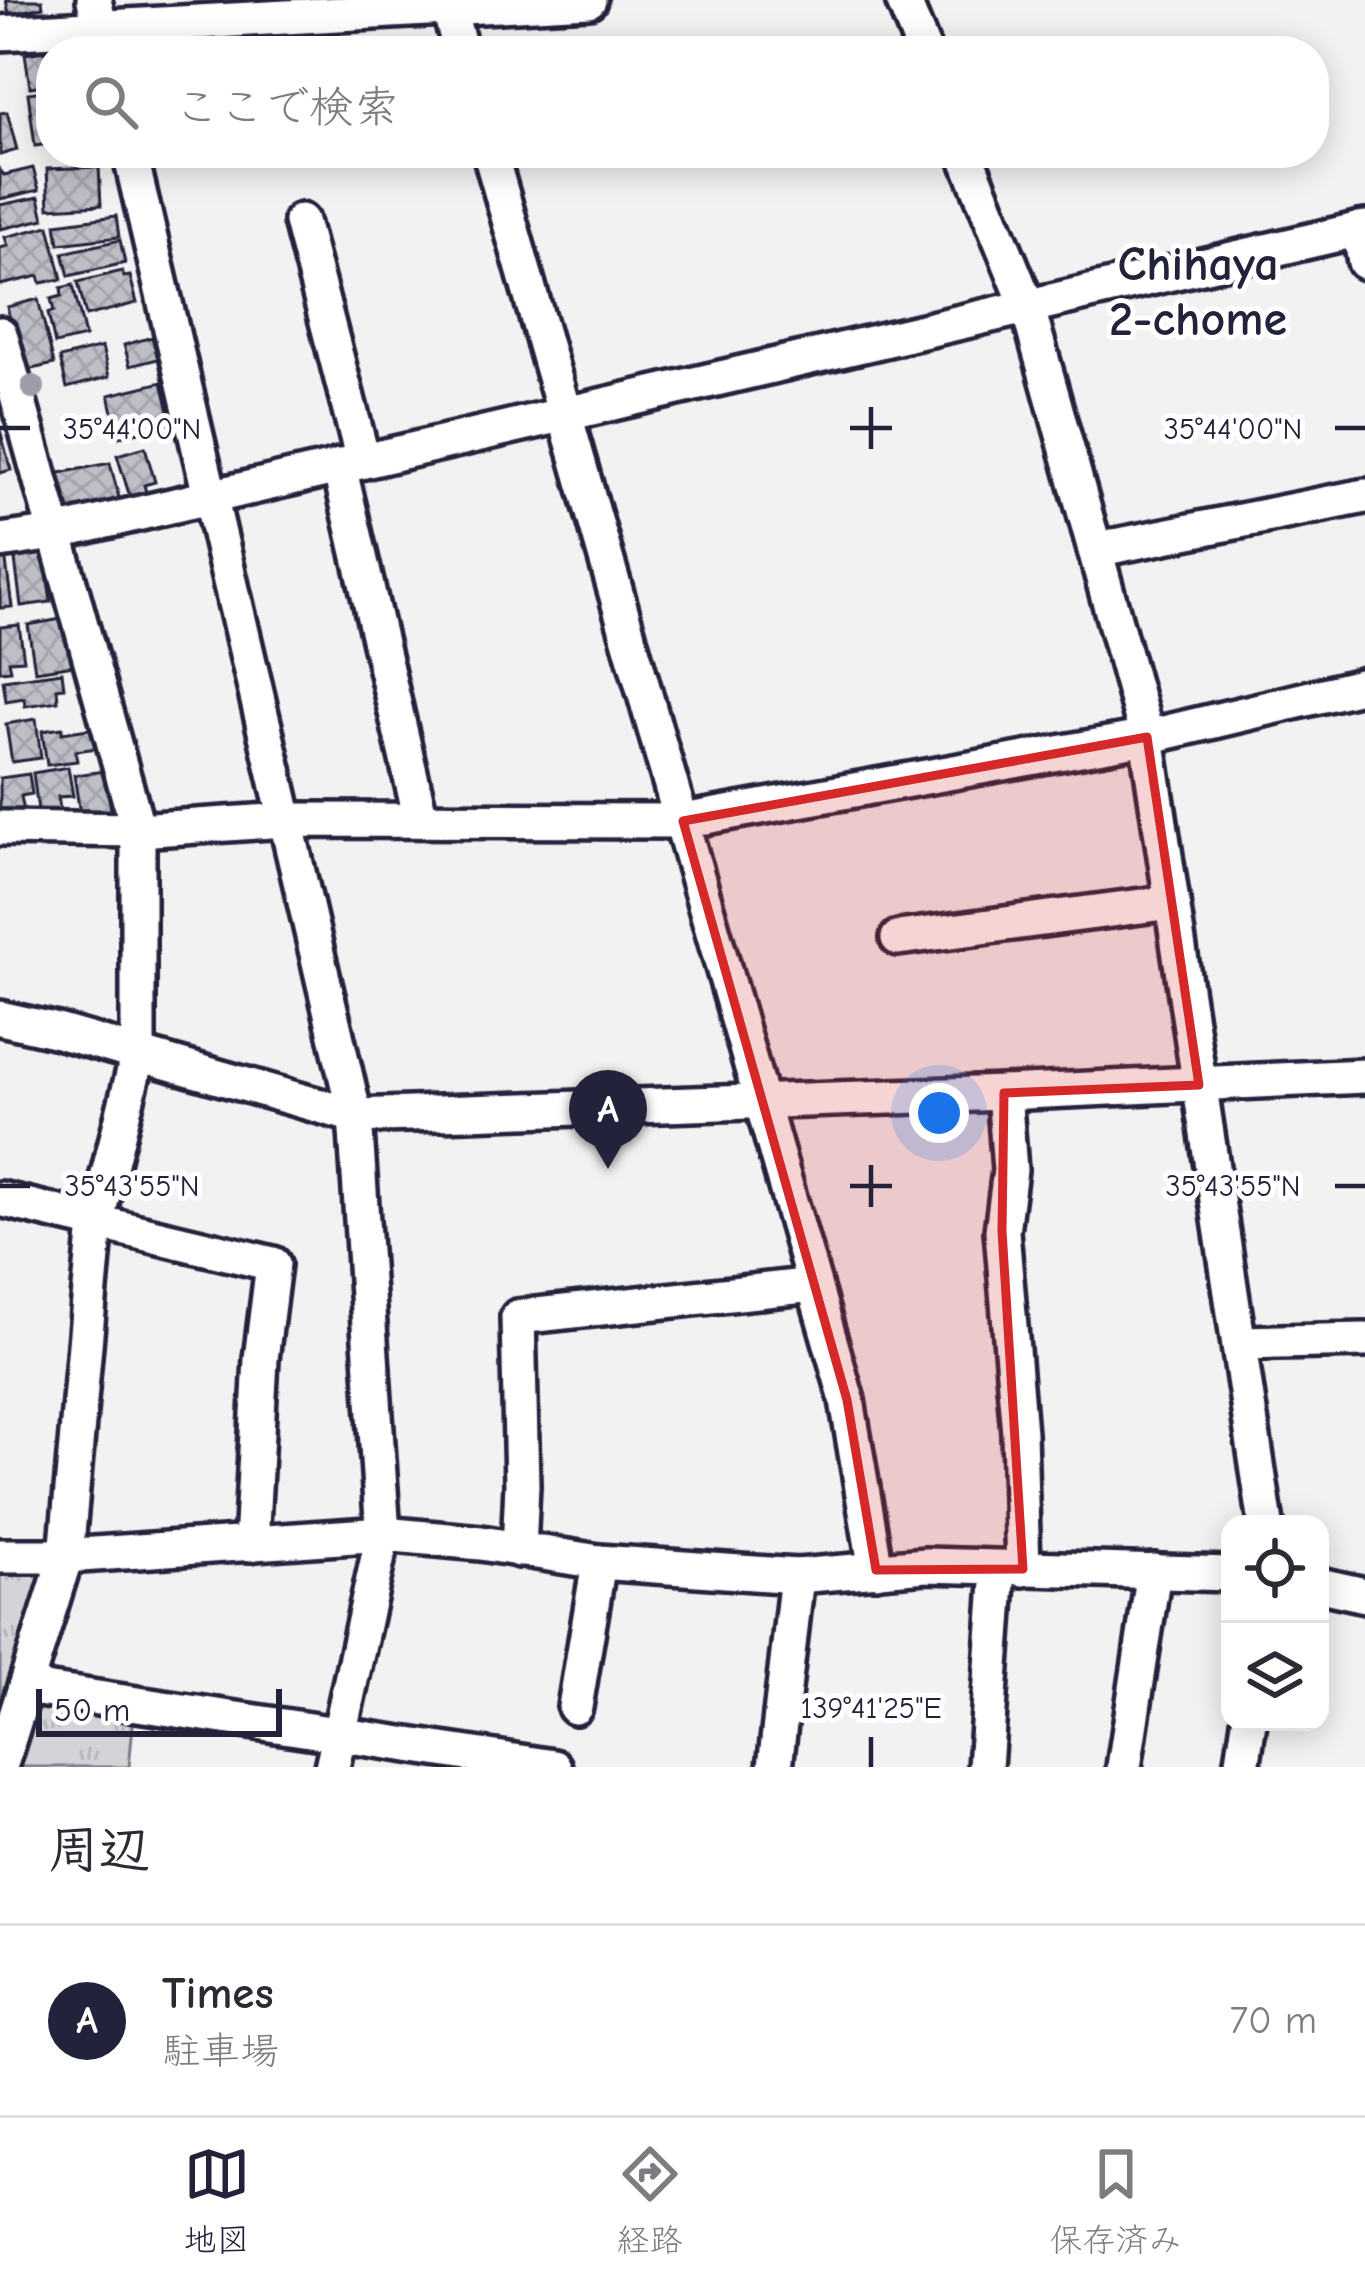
<!DOCTYPE html>
<html lang="ja">
<head>
<meta charset="utf-8">
<style>
  :root { --surface:#fff; --page:#f7f7f7; --text:#2b2b33; --muted:#7c7c81; --line:#e1e1e2; --accent:#22223b }
  body { margin:0; font-family:"Comic Neue","Klee One",sans-serif; background:var(--page); color:var(--text) }
  .controls { position:absolute; right:36px; bottom:36px; display:grid; overflow:hidden; border-radius:24px; box-shadow:0 6px 30px #0003 }
  .controls button { width:108px; height:108px; display:grid; place-items:center; padding:0; border:0; border-bottom:3px solid var(--line); background:var(--surface); color:var(--text); font:60px sans-serif }
  .scale { position:absolute; left:36px; bottom:30px; width:246px; box-sizing:border-box; padding-left:12px; border:6px solid #22223b; border-top:0; font-size:33px; line-height:42px; white-space:nowrap; color:#22223b; -webkit-text-stroke:9px #fff; paint-order:stroke }
  .you { position:absolute; left:939px; top:1113px; width:42px; height:42px; margin:-30px; border:9px solid #fff; border-radius:50%; background:#1a73e8; box-shadow:0 0 0 18px #1a73e833 }
  .badge { display:grid; place-items:center; width:78px; height:78px; border-radius:50%; background:var(--accent); color:#fff; font-size:39px; font-weight:700 }
  .pin { position:absolute; translate:-50% -99px; filter:drop-shadow(0 3px 6px #0008) }
  .pin::after { content:''; position:absolute; top:63px; width:42px; height:36px; background:inherit; clip-path:polygon(0 0,100% 0,50% 100%) }
  .list { margin:0; padding:0; list-style:none }
  h2 { display:flex; justify-content:space-between; align-items:center; height:156px; margin:0; padding:0 48px; font-size:51px }
  h2 small { font-size:39px; font-weight:400; color:var(--muted) }
  .list li { display:grid; grid-template-columns:78px 1fr auto; gap:36px; align-items:center; box-sizing:border-box; height:192px; padding:0 48px; border-top:3px solid var(--line) }
  .list b { display:block; font-size:45px; white-space:nowrap }
  .list p { margin:0; font-size:39px; white-space:nowrap; color:var(--muted) }
  .list em { font-size:39px; font-style:normal; color:var(--muted) }
  .icon { flex:none; width:66px; height:66px; fill:none; stroke:currentColor; stroke-width:2; stroke-linecap:round; stroke-linejoin:round }
  .map { position:relative; flex:none; width:1365px; height:1767px; overflow:hidden }
  .search { position:absolute; background:var(--surface); box-shadow:0 6px 30px #0003; left:36px; right:36px; top:36px; height:132px; display:flex; align-items:center; gap:30px; box-sizing:border-box; padding:0 42px; border-radius:48px; color:var(--muted); font-size:45px }
  .sheet { height:348px; background:var(--surface) }
  nav { display:flex; justify-content:space-around; align-items:center; box-sizing:border-box; height:168px; border-top:3px solid var(--line); background:var(--surface); font-size:33px; color:var(--muted) }
  nav a { display:grid; justify-items:center; gap:6px }
  nav .on { color:var(--accent) }
  .map>svg:first-child { display:block }
</style>
</head>
<body>
<div class="map">
<svg width="1365" height="1767" viewBox="0 0 1365 1767">
  <defs>
    <pattern id="park-tufts" width="24" height="20" patternUnits="userSpaceOnUse" patternTransform="scale(3)"><rect width="24" height="20" fill="#d3d3d8"/><path d="M3 7l-1-3M5 7V3M7 7l1-3M15 17l-1-3M17 17v-4M19 17l1-3" fill="none" stroke="#b5b5ba"/></pattern>
    <pattern id="building-cross-hatch" width="8" height="8" patternUnits="userSpaceOnUse" patternTransform="scale(3)"><rect width="8" height="8" fill="#bebec6"/><path d="M0 0l8 8M0 8l8-8" fill="none" stroke="#a3a3ab"/></pattern>
  </defs>
  <rect width="100%" height="100%" fill="#f2f2f3"/>
  <filter id="ink" filterUnits="userSpaceOnUse"><feTurbulence type="fractalNoise" baseFrequency=".00833" numOctaves="2"/><feDisplacementMap in="SourceGraphic" scale="24" xChannelSelector="R" yChannelSelector="G"/><feConvolveMatrix kernelMatrix="1 2 1 2 8 2 1 2 1" color-interpolation-filters="sRGB"/></filter>
  <g filter="url(#ink)">
    <g fill="url(#park-tufts)" stroke="#7a7a8a" stroke-width="3">
      <polygon points="66,1556 0,1747 0,1558"/>
      <polygon points="25,1687 135,1705 129,1767 5,1767"/>
    </g>
    <g fill="url(#building-cross-hatch)" stroke="#22223b" stroke-width="3">
      <polygon points="6,0 42,0 43,7 9,14"/>
      <polygon points="78,46 79,51 51,51 51,84 30,87 25,54"/>
      <polygon points="51,90 51,144 35,146 28,93"/>
      <polygon points="7,112 17,150 0,155 0,113"/>
      <polygon points="99,167 101,205 49,208 47,169"/>
      <polygon points="33,168 39,190 0,199 0,170 4,175"/>
      <polygon points="39,197 44,219 0,229 0,205"/>
      <polygon points="116,216 119,237 59,244 56,224"/>
      <polygon points="49,226 62,279 41,283 39,276 0,285 0,248 8,246 5,237"/>
      <polygon points="120,240 125,263 69,276 63,253"/>
      <polygon points="122,271 124,277 130,276 137,303 86,316 78,282"/>
      <polygon points="73,285 85,337 55,344 48,313 54,311 51,299 62,296 61,288"/>
      <polygon points="38,299 54,364 23,371 7,307"/>
      <polygon points="152,337 158,359 130,366 124,345"/>
      <polygon points="102,347 109,377 67,388 60,358"/>
      <polygon points="162,382 172,424 119,437 109,395"/>
      <polygon points="0,430 11,470 0,473"/>
      <polygon points="145,447 155,482 144,485 146,492 130,497 117,455"/>
      <polygon points="110,463 120,502 61,517 50,475"/>
      <polygon points="43,548 51,602 21,606 14,552"/>
      <polygon points="5,554 12,607 0,608 0,555"/>
      <polygon points="67,618 74,665 35,671 28,625"/>
      <polygon points="19,625 24,660 9,661 11,670 0,671 0,627"/>
      <polygon points="62,672 64,687 57,688 58,701 25,706 24,698 6,701 3,680"/>
      <polygon points="36,719 41,758 12,762 6,724"/>
      <polygon points="62,728 62,733 95,728 98,748 75,751 77,761 47,765 42,731"/>
      <polygon points="68,767 73,796 58,797 61,815 39,818 33,773"/>
      <polygon points="106,771 111,810 80,814 74,775"/>
      <polygon points="29,774 32,794 21,796 24,812 0,815 0,778"/>
    </g>
    <g fill="none" stroke-linecap="round" stroke-linejoin="round">
      <g stroke="#22223b" stroke-width="42">
        <g id="minor">
          <polyline points="94,0 106,51"/>
          <polyline points="446,0 461,51"/>
          <polyline points="903,0 924,51"/>
          <polyline points="0,33 589,0"/>
          <polyline points="130,153 355,1116 383,1534 332,1767"/>
          <polyline points="490,153 847,1400 876,1570"/>
          <polyline points="965,153 1027,305 1147,737 1266,1524"/>
          <polyline points="301,221 363,460"/>
          <polyline points="1359,229 1365,262"/>
          <polyline points="0,334 138,830 138,1054 96,1223 66,1556 0,1767"/>
          <polyline points="339,466 421,820"/>
          <polyline points="0,541 55,533 1365,228"/>
          <polyline points="1095,550 1365,496"/>
          <polyline points="0,828 138,830 286,820 683,821 1147,737 1365,685"/>
          <polyline points="898,938 1172,902"/>
          <polyline points="0,1018 54,1030 355,1116 1004,1093 1365,1076"/>
          <polyline points="1004,1093 1010,1170 1002,1231 1019,1433 1023,1569"/>
          <polyline points="0,1199 273,1264 261,1359 251,1544"/>
          <polyline points="1240,1343 1365,1340"/>
          <polyline points="519,1550 522,1485 518,1317 814,1285"/>
          <polyline points="0,1556 66,1556 383,1534 481,1543 599,1562 797,1576 926,1565 1230,1574"/>
          <polyline points="1320,1585 1365,1595"/>
          <polyline points="25,1687 554,1767"/>
          <polyline points="575,1707 599,1562"/>
          <polyline points="775,1767 797,1576"/>
          <polyline points="985,1767 999,1568"/>
          <polyline points="1124,1767 1154,1571"/>
          <polyline points="1242,1767 1249,1722"/>
        </g>
      </g>
      <use href="#minor" stroke="#fff" stroke-width="33"/>
    </g>
    <circle fill="#9d9da8" cx="33" cy="387" r="12"/>
  </g>
  <path fill="#d62828" fill-opacity="0.2" stroke="#d62828" stroke-width="9" stroke-linejoin="round" d="M1147 737 1199 1085 1004 1093 1002 1231 1023 1569 876 1570 847 1400 683 821Z"/>
  <path fill="none" stroke="#22223b" stroke-width="4.5" d="M871 407V449M0 428H30M850 428H892M1335 428H1365M871 1165V1207M0 1186H30M850 1186H892M1335 1186H1365M871 1737V1767"/>
  <g text-anchor="middle" stroke-width="10" stroke-linejoin="round" paint-order="stroke">
    <g font-size="48" font-weight="bold" fill="#22223b" stroke="#fff">
      <text x="1198" y="280">Chihaya<tspan x="1198" dy="55">2-chome</tspan></text>
    </g>
  </g>
  <g font-size="30" text-anchor="middle" fill="#22223b" stroke="#fff" stroke-width="10" stroke-linejoin="round" paint-order="stroke">
    <text x="132" y="439">35°44'00"N</text>
    <text x="1233" y="439">35°44'00"N</text>
    <text x="132" y="1196">35°43'55"N</text>
    <text x="1233" y="1196">35°43'55"N</text>
    <text x="871" y="1718">139°41'25"E</text>
  </g>
</svg>
<div class="controls">
<button><svg class="icon" aria-label="locate" viewBox="0 0 24 24"><circle cx="12" cy="12" r="6"/><path d="M12 2v4M12 18v4M2 12h4M18 12h4"/></svg></button>
<button><svg class="icon" aria-label="layers" viewBox="0 0 24 24"><path d="M12 4l9 5-9 5-9-5zM3 14l9 5 9-5"/></svg></button>
</div>
<div class="scale">50 m</div>
<div class="you"></div>
<div class="pin badge" style="left:608px;top:1169px">A</div>
<div class="search"><svg class="icon" aria-label="search" viewBox="0 0 24 24"><circle cx="10" cy="10" r="6"/><path d="M15 15l6 6"/></svg>ここで検索</div>
</div>
<section class="sheet">
<h2>周辺<small></small></h2>
<ul class="list">
<li><span class="badge">A</span><div><b>Times</b><p>駐車場</p></div><em>70 m</em></li>
</ul>
</section>
<nav>
<a class="on"><svg class="icon" aria-label="map" viewBox="0 0 24 24"><path d="M3 6l6-2 6 2 6-2v14l-6 2-6-2-6 2zM9 4v14M15 6v14"/></svg>地図</a>
<a><svg class="icon" aria-label="directions" viewBox="0 0 24 24"><path d="M12 3l9 9-9 9-9-9zM9 14v-3h6M13 9l2 2-2 2"/></svg>経路</a>
<a><svg class="icon" aria-label="saved" viewBox="0 0 24 24"><path d="M7 4h10v16l-5-4-5 4z"/></svg>保存済み</a>
</nav>
</body>
</html>
